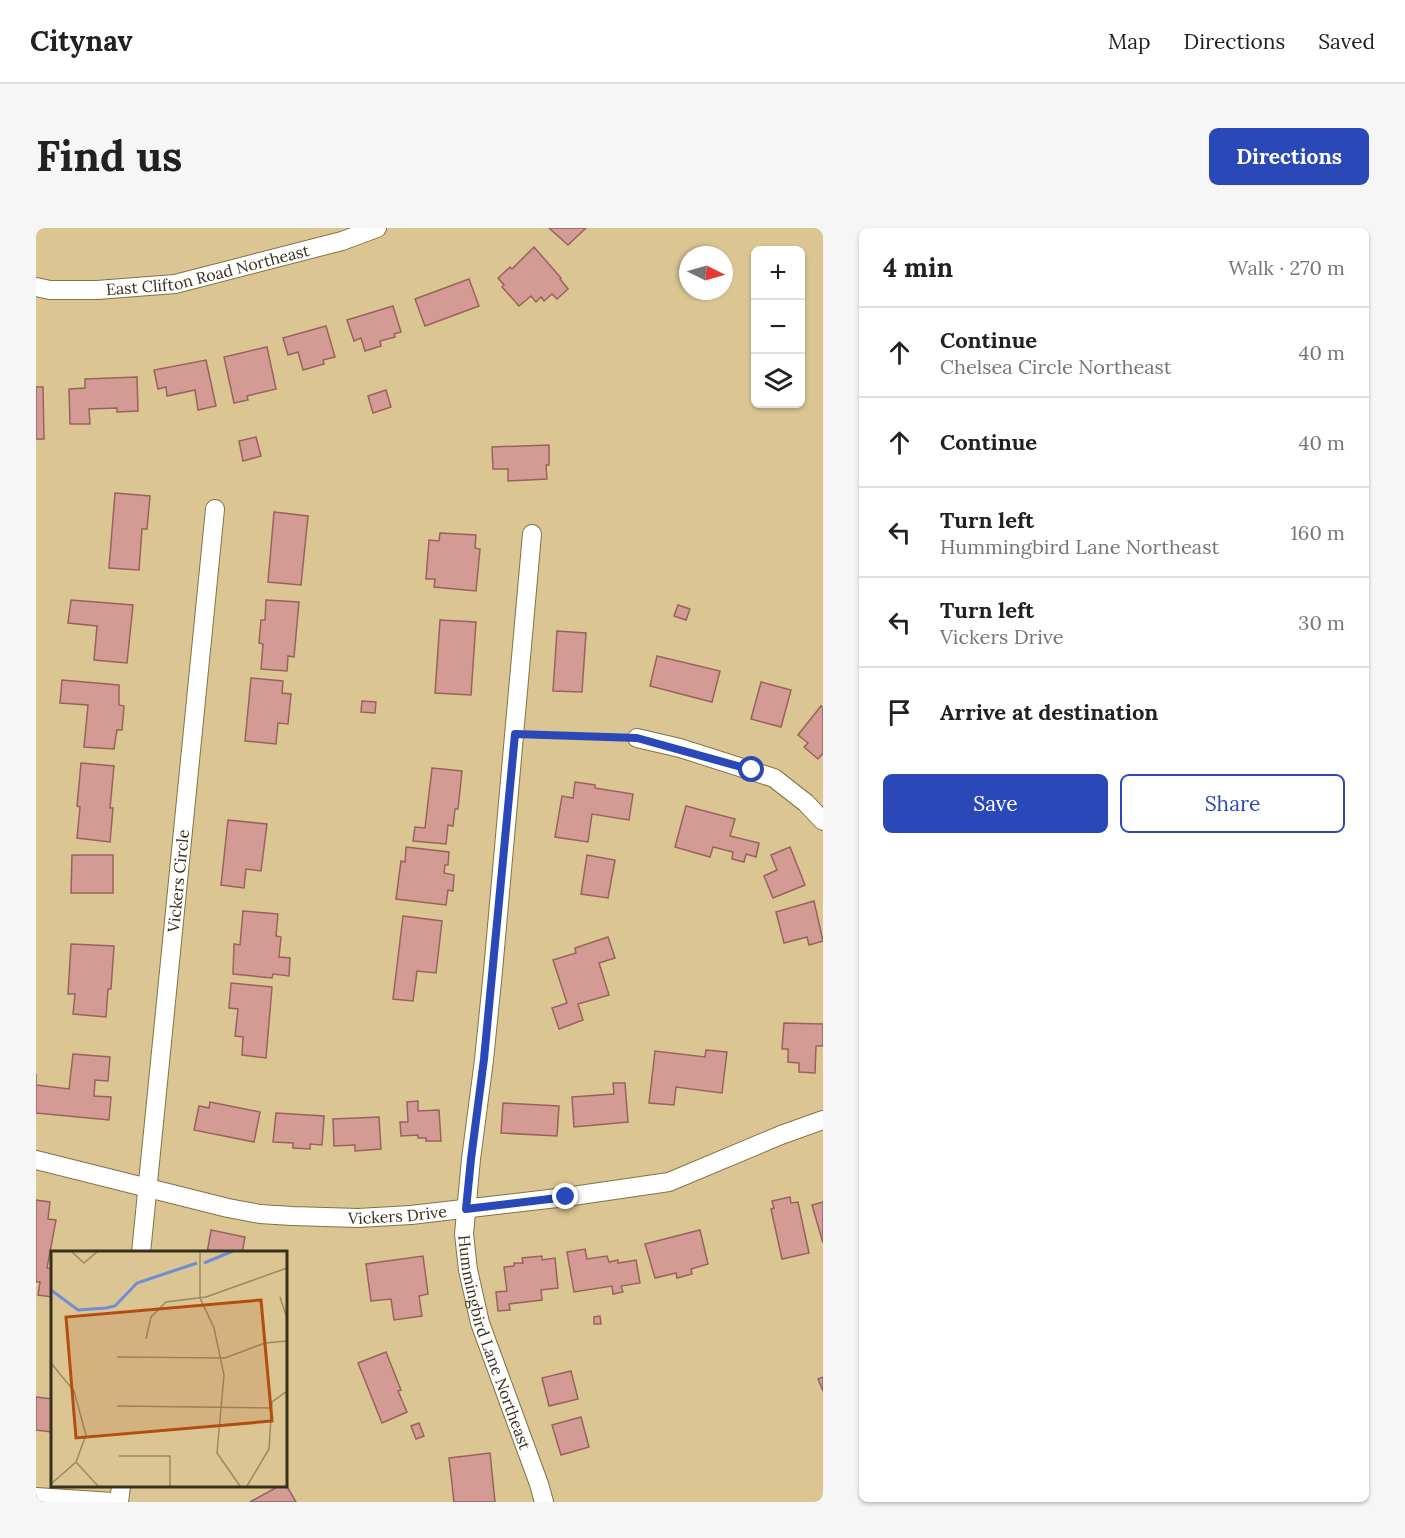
<!DOCTYPE html>
<html lang="en">
<head>
<meta charset="utf-8">
<style>
  :root { --surface:#fff; --page:#f6f6f6; --text:#202124; --muted:#757577; --line:#e0e0e0; --accent:#2a48b8 }
  body { margin:0; font-family:Lora,serif; background:var(--page); color:var(--text) }
  .controls { position:absolute; right:18px; top:18px; display:grid; overflow:hidden; border-radius:9px; box-shadow:0 2px 4px #0004 }
  .controls button { width:54px; height:54px; display:grid; place-items:center; padding:0; border:0; border-bottom:2px solid var(--line); background:var(--surface); color:var(--text); font:30px sans-serif }
  .compass { position:absolute; left:643px; top:18px; width:54px; height:54px; border-radius:50%; background:var(--surface); box-shadow:0 2px 4px #0004; rotate:95deg }
  .stop { position:absolute; width:18px; height:18px; margin:-14px; border:4px solid #2a48b8; border-radius:50%; background:#fff }
  .stop.end { background:#2a48b8; border-color:#fff; box-shadow:0 2px 6px #0008 }
  .list { margin:0; padding:0; list-style:none }
  h2 { display:flex; justify-content:space-between; align-items:center; height:78px; margin:0; padding:0 24px; font-size:26px }
  h2 small { font-size:20px; font-weight:400; color:var(--muted) }
  .list li { display:grid; grid-template-columns:39px 1fr auto; gap:18px; align-items:center; box-sizing:border-box; height:90px; padding:0 24px; border-top:2px solid var(--line) }
  .list b { display:block; font-size:22px; white-space:nowrap }
  .list p { margin:0; font-size:20px; white-space:nowrap; color:var(--muted) }
  .list em { font-size:20px; font-style:normal; color:var(--muted) }
  .actions { display:flex; gap:12px; padding:18px 24px }
  .actions a { flex:1; padding:14px 0; border:2px solid var(--accent); border-radius:9px; text-align:center; font-size:21px; color:var(--accent) }
  .actions .main { background:var(--accent); color:#fff }
  .icon { flex:none; width:33px; height:33px; fill:none; stroke:currentColor; stroke-width:2; stroke-linecap:round; stroke-linejoin:round }
  .map { position:relative; flex:none; width:787px; height:1274px; overflow:hidden; border-radius:9px }
  header { display:flex; align-items:center; gap:36px; box-sizing:border-box; height:84px; padding:0 30px; background:var(--surface); border-bottom:2px solid var(--line) }
  header strong { font-size:28px }
  nav { display:flex; gap:33px; margin-inline-start:auto; font-size:21px }
  .intro { display:flex; align-items:center; justify-content:space-between; box-sizing:border-box; height:144px; padding:0 36px }
  h1 { margin:0; font-size:42px }
  .button { padding:15px 27px; border-radius:9px; background:var(--accent); color:#fff; font-size:21px; font-weight:700 }
  main { display:flex; gap:36px; padding:0 36px }
  aside { flex:1; background:var(--surface); border-radius:9px; box-shadow:0 2px 4px #0004 }
  .map>svg:first-child { display:block }
</style>
</head>
<body>
<header>
<strong>Citynav</strong>
<nav><a>Map</a><a>Directions</a><a>Saved</a></nav>
</header>
<div class="intro"><h1>Find us</h1><a class="button">Directions</a></div>
<main>
<div class="map">
<svg width="787" height="1274" viewBox="0 0 787 1274">
  <rect width="100%" height="100%" fill="#dac593"/>
  <g fill="#d49b94" stroke="#98635d" stroke-width="1.5">
    <polygon points="513,0 550,0 532,17"/>
    <polygon points="498,19 525,50 524,51 532,61 521,71 516,66 508,73 505,69 500,74 495,68 483,78 466,59 468,57 462,50 474,39 476,41"/>
    <polygon points="433,51 443,78 389,98 379,71"/>
    <polygon points="357,78 365,104 358,106 359,109 344,113 345,118 329,123 325,110 318,113 311,92"/>
    <polygon points="290,98 299,129 287,132 288,136 267,142 262,124 252,127 247,110"/>
    <polygon points="231,119 240,161 211,168 212,172 198,175 188,129"/>
    <polygon points="170,132 180,178 162,182 159,162 131,168 130,159 122,161 118,142"/>
    <polygon points="101,149 102,183 81,184 81,180 53,181 54,196 34,196 33,161 49,160 49,151"/>
    <polygon points="0,159 7,159 8,211 0,211"/>
    <polygon points="350,162 355,179 337,185 332,168"/>
    <polygon points="220,209 225,228 207,233 203,213"/>
    <polygon points="513,217 513,237 510,237 511,251 472,253 472,241 457,241 456,219"/>
    <polygon points="79,265 114,268 111,301 106,301 103,342 73,340"/>
    <polygon points="238,284 272,288 265,357 232,354"/>
    <polygon points="404,305 440,307 439,320 444,321 440,363 398,359 399,351 390,351 393,312 403,313"/>
    <polygon points="35,372 97,377 91,435 58,432 61,398 32,395"/>
    <polygon points="230,372 263,374 258,429 252,428 251,443 225,441 227,416 223,415 225,392 229,392"/>
    <polygon points="642,377 654,381 650,392 638,388"/>
    <polygon points="404,392 440,394 435,467 399,465"/>
    <polygon points="521,403 550,405 546,464 517,463"/>
    <polygon points="621,428 684,443 676,474 614,458"/>
    <polygon points="215,450 247,453 246,465 255,466 252,496 242,495 240,516 209,513"/>
    <polygon points="26,452 83,457 83,477 88,478 86,502 81,502 78,521 48,519 52,477 24,475"/>
    <polygon points="725,454 755,462 745,499 715,491"/>
    <polygon points="326,473 340,474 339,485 325,484"/>
    <polygon points="785,478 787,479 787,525 782,531 768,519 772,515 762,507"/>
    <polygon points="45,535 78,538 74,580 77,580 74,614 41,610 44,579 41,578"/>
    <polygon points="396,540 426,543 422,581 419,581 417,598 412,597 410,616 377,613 379,599 389,600"/>
    <polygon points="539,554 559,557 559,560 597,566 593,592 556,586 552,614 519,609 526,568 537,570"/>
    <polygon points="650,578 699,591 694,608 723,615 720,629 710,626 708,634 696,631 697,624 677,619 674,629 639,619"/>
    <polygon points="192,592 231,596 225,643 210,641 208,660 185,657"/>
    <polygon points="370,619 413,624 412,637 409,637 408,645 418,647 417,663 412,662 410,677 360,671 365,633 369,634"/>
    <polygon points="754,619 769,657 737,670 728,648 741,642 735,627"/>
    <polygon points="36,627 77,627 77,665 35,665"/>
    <polygon points="551,627 579,632 572,670 545,666"/>
    <polygon points="778,673 787,713 773,717 771,709 748,715 740,684"/>
    <polygon points="207,683 242,686 240,708 245,709 243,729 254,730 253,748 237,746 236,750 197,746 198,716 204,717"/>
    <polygon points="367,688 406,693 400,745 381,743 377,773 357,771"/>
    <polygon points="572,709 579,730 563,735 573,767 542,776 547,792 523,801 516,780 531,775 517,732 540,725 539,720"/>
    <polygon points="35,716 78,718 75,761 72,761 70,789 37,786 39,766 32,766"/>
    <polygon points="195,755 236,759 230,830 206,827 207,809 199,808 202,781 193,780"/>
    <polygon points="748,795 787,796 787,818 780,818 779,845 763,844 763,835 752,834 752,821 746,821"/>
    <polygon points="670,822 691,824 686,865 640,859 638,877 613,875 619,823 669,829"/>
    <polygon points="37,826 74,829 72,853 59,852 58,868 75,869 73,892 0,885 0,846 0,857 33,861"/>
    <polygon points="577,855 589,855 592,894 538,899 536,869 578,866"/>
    <polygon points="382,873 382,883 403,882 405,913 390,913 390,910 382,910 382,907 365,908 364,894 372,894 371,874"/>
    <polygon points="174,874 224,884 218,914 158,902 163,878 173,880"/>
    <polygon points="467,875 523,878 521,908 465,905"/>
    <polygon points="240,885 288,888 286,917 274,916 274,921 257,920 257,915 237,914"/>
    <polygon points="343,889 345,921 319,923 319,917 298,918 297,891"/>
    <polygon points="754,969 755,975 762,974 773,1025 746,1031 735,981 738,980 736,973"/>
    <polygon points="0,972 14,974 12,991 20,992 11,1040 16,1041 16,1069 2,1067 4,1054 0,1054"/>
    <polygon points="787,974 787,1015 776,977"/>
    <polygon points="175,1002 209,1009 206,1025 171,1025"/>
    <polygon points="664,1002 672,1036 655,1041 656,1046 641,1050 640,1045 619,1050 609,1016"/>
    <polygon points="549,1021 551,1031 571,1028 573,1034 582,1032 582,1035 600,1032 604,1055 585,1058 587,1064 577,1066 576,1058 538,1064 531,1024"/>
    <polygon points="387,1028 392,1066 383,1068 386,1088 358,1092 355,1071 335,1073 330,1036"/>
    <polygon points="506,1028 506,1032 519,1030 522,1060 505,1062 506,1072 473,1076 474,1082 462,1083 460,1064 471,1063 468,1039 478,1038 478,1035 487,1035 486,1030"/>
    <polygon points="564,1088 565,1096 558,1096 558,1089"/>
    <polygon points="350,1124 365,1162 362,1163 371,1184 346,1195 322,1135"/>
    <polygon points="535,1143 542,1171 513,1178 506,1150"/>
    <polygon points="787,1149 787,1163 782,1151"/>
    <polygon points="0,1169 16,1171 15,1204 0,1202"/>
    <polygon points="545,1189 553,1219 525,1227 516,1197"/>
    <polygon points="383,1195 388,1208 380,1211 375,1198"/>
    <polygon points="454,1225 459,1274 418,1274 413,1230"/>
    <polygon points="249,1255 260,1274 214,1274 243,1258 249,1258"/>
  </g>
  <g fill="none" stroke-linecap="round" stroke-linejoin="round">
    <g stroke="#857243" stroke-width="20">
      <g id="minor">
        <path id="s1" d="M0 59 14 62H61L139 56 306 13 341 0"/>
        <path id="s2" d="M496 306 457 743 448 832 435 931 428 1006 432 1042 444 1095 503 1256 508 1274"/>
        <polyline points="601,510 644,520 738,550 770,575 787,593"/>
        <path id="s3" d="M0 932 192 980 224 986 256 988 322 990 375 987 530 969 633 954 745 907 787 892"/>
        <path id="s4" d="M105 1025 179 281"/>
        <polyline points="0,1269 77,1274"/>
        <polyline points="83,1274 85,1258"/>
      </g>
    </g>
    <polyline stroke="#8f805c" stroke-width="4" stroke-dasharray="3 3" stroke-linecap="butt" points="497,506 585,509"/>
    <use href="#minor" stroke="#fff" stroke-width="18"/>
  </g>
  <g fill="none" stroke-linecap="round" stroke-linejoin="round">
    <polyline stroke="#2a48b8" stroke-width="8" points="530,969 430,981 435,931 448,831 479,506 601,510 716,542"/>
  </g>
  <g text-anchor="middle" stroke-width="4.5" stroke-linejoin="round" paint-order="stroke">
    <g font-size="16" fill="#39301c" stroke="#e7d1a0">
      <text dy="6" stroke="none"><textPath href="#s1" startOffset="174">East Clifton Road Northeast</textPath></text>
      <text dy="6" stroke="none"><textPath href="#s4" startOffset="374">Vickers Circle</textPath></text>
      <text dy="6" stroke="none"><textPath href="#s3" startOffset="368">Vickers Drive</textPath></text>
      <text dy="6" stroke="none"><textPath href="#s2" startOffset="816">Hummingbird Lane Northeast</textPath></text>
    </g>
  </g>
  <g transform="translate(15 1023)">
    <rect width="236" height="236" fill="#dac593"/>
    <path fill="none" stroke="#718dd6" stroke-width="3" d="M153 12 182 0M0 39 27 59 55 57 64 55 86 32 146 12"/>
    <path fill="none" stroke="#9a8963" stroke-width="1.5" d="M20 0 33 12 47 0M149 0V47L163 77 173 124 166 202 189 235M229 46 236 67M95 88 100 66 115 51 155 46 236 17M66 106 174 107 214 92 236 90M0 112 23 140 35 184 25 211 0 233M66 155 220 157M68 205H119V235M25 211 47 235M196 235 218 198 221 151 236 140"/>
    <path fill="#b44d11" fill-opacity="0.15" stroke="#b44d11" stroke-width="3" d="M210 49 221 170 25 187 15 66Z"/>
    <rect width="236" height="236" fill="none" stroke="#39301c" stroke-width="3"/>
  </g>
</svg>
<div class="controls">
<button>+</button>
<button>−</button>
<button><svg class="icon" aria-label="layers" viewBox="0 0 24 24"><path d="M12 4l9 5-9 5-9-5zM3 14l9 5 9-5"/></svg></button>
</div>
<svg class="compass" viewBox="-18 -18 36 36"><path d="M0-13l5 13h-10z" fill="#e53935"/><path d="M0 13l5-13h-10z" fill="#757577"/></svg>
<div class="stop" style="left:716px;top:542px"></div>
<div class="stop end" style="left:530px;top:969px"></div>
</div>
<aside>
<h2>4 min<small>Walk · 270 m</small></h2>
<ul class="list">
<li><svg class="icon" aria-label="ahead" viewBox="0 0 24 24"><path d="M12 20V5M6 11l6-6 6 6"/></svg><div><b>Continue</b><p>Chelsea Circle Northeast</p></div><em>40 m</em></li>
<li><svg class="icon" aria-label="ahead" viewBox="0 0 24 24"><path d="M12 20V5M6 11l6-6 6 6"/></svg><div><b>Continue</b></div><em>40 m</em></li>
<li><svg class="icon" aria-label="left" viewBox="0 0 24 24"><path d="M17 20v-9H6M10 6l-5 5 5 5"/></svg><div><b>Turn left</b><p>Hummingbird Lane Northeast</p></div><em>160 m</em></li>
<li><svg class="icon" aria-label="left" viewBox="0 0 24 24"><path d="M17 20v-9H6M10 6l-5 5 5 5"/></svg><div><b>Turn left</b><p>Vickers Drive</p></div><em>30 m</em></li>
<li><svg class="icon" aria-label="arrive" viewBox="0 0 24 24"><path d="M6 21V4h12l-3 4 3 4H6"/></svg><div><b>Arrive at destination</b></div></li>
</ul>
<div class="actions"><a class="main">Save</a><a>Share</a></div>
</aside>
</main>
</body>
</html>
